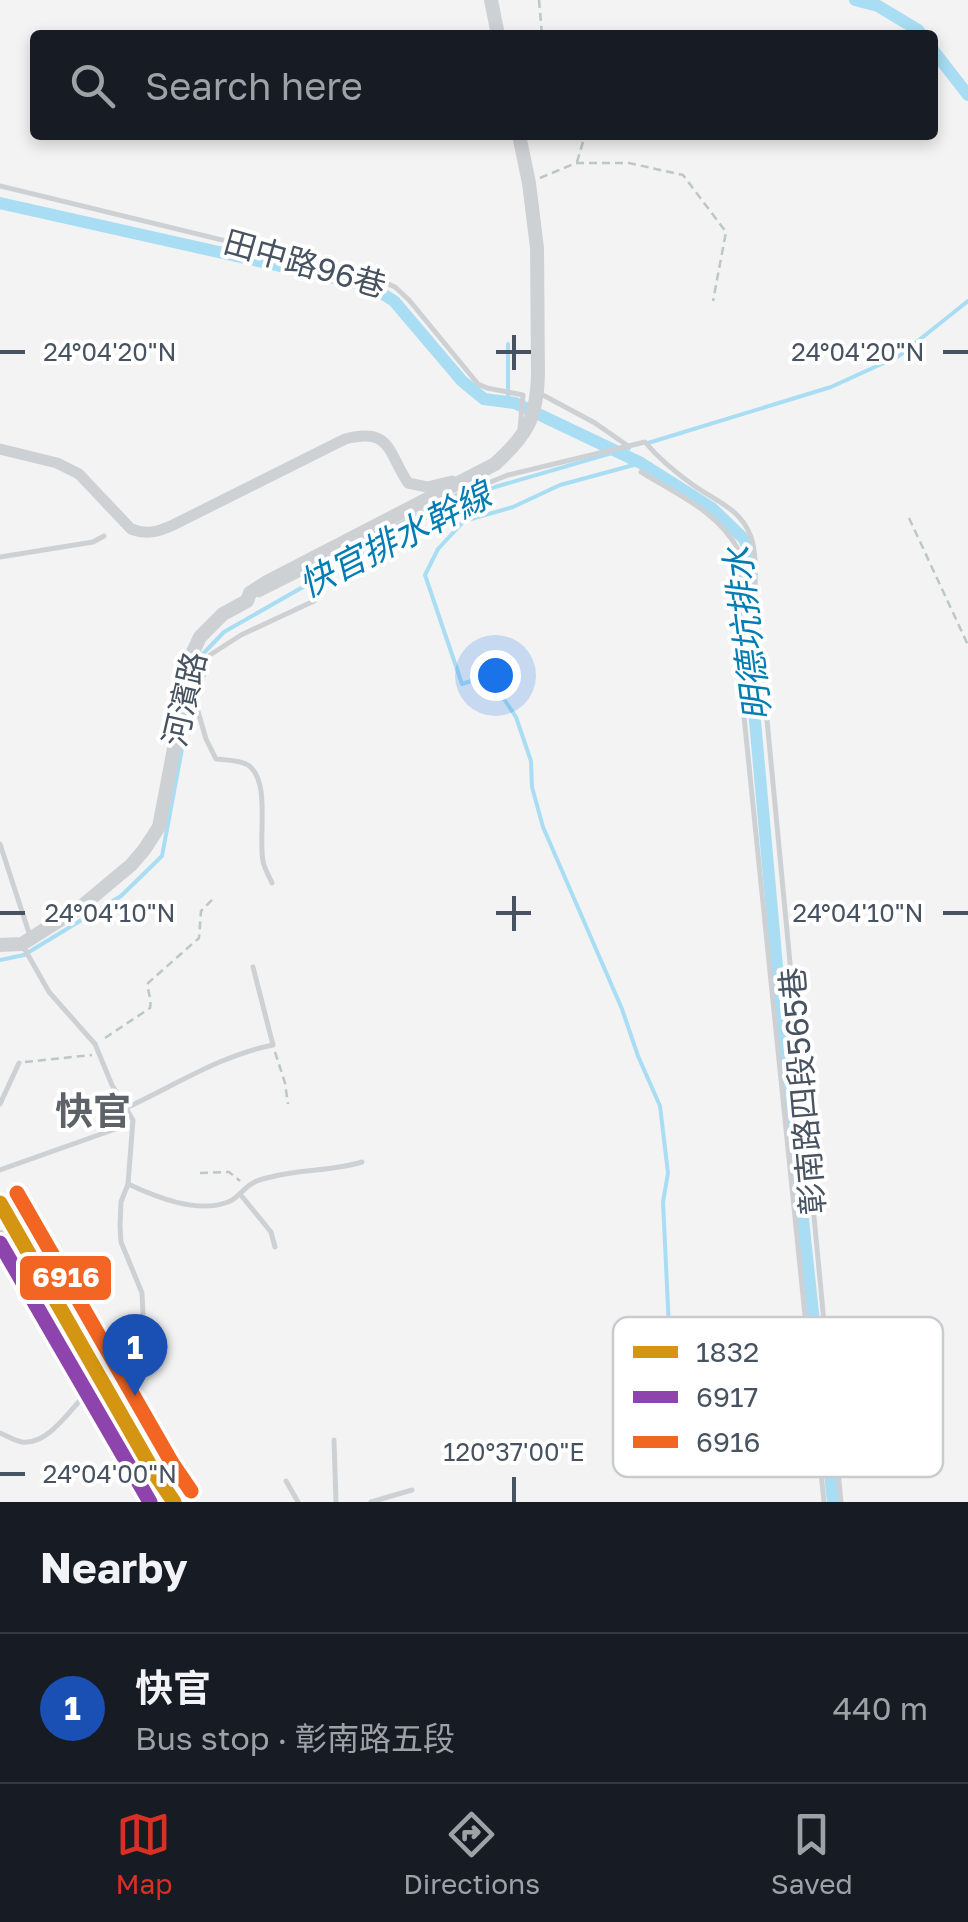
<!DOCTYPE html>
<html lang="en">
<head>
<meta charset="utf-8">
<style>
  :root { --surface:#171b24; --page:#20242c; --text:#f1f3f6; --muted:#9ea1a6; --line:#363941; --accent:#d93025 }
  body { margin:0; font-family:"Golos Text","Noto Sans TC",sans-serif; background:var(--page); color:var(--text) }
  .you { position:absolute; left:495px; top:675px; width:35px; height:35px; margin:-25px; border:8px solid #fff; border-radius:50%; background:#1a73e8; box-shadow:0 0 0 15px #1a73e833 }
  .badge { display:grid; place-items:center; width:65px; height:65px; border-radius:50%; background:var(--accent); color:#fff; font-size:32px; font-weight:700 }
  .pin { position:absolute; translate:-50% -82px; filter:drop-shadow(0 2px 5px #0008) }
  .pin::after { content:''; position:absolute; top:52px; width:35px; height:30px; background:inherit; clip-path:polygon(0 0,100% 0,50% 100%) }
  .list { margin:0; padding:0; list-style:none }
  h2 { display:flex; justify-content:space-between; align-items:center; height:130px; margin:0; padding:0 40px; font-size:42px }
  h2 small { font-size:32px; font-weight:400; color:var(--muted) }
  .list li { display:grid; grid-template-columns:65px 1fr auto; gap:30px; align-items:center; box-sizing:border-box; height:150px; padding:0 40px; border-top:2px solid var(--line) }
  .list b { display:block; font-size:38px; white-space:nowrap }
  .list p { margin:0; font-size:32px; white-space:nowrap; color:var(--muted) }
  .list em { font-size:32px; font-style:normal; color:var(--muted) }
  .icon { flex:none; width:55px; height:55px; fill:none; stroke:currentColor; stroke-width:2; stroke-linecap:round; stroke-linejoin:round }
  .map { position:relative; flex:none; width:968px; height:1502px; overflow:hidden }
  .search { position:absolute; background:var(--surface); box-shadow:0 5px 15px #0003; left:30px; right:30px; top:30px; height:110px; display:flex; align-items:center; gap:25px; box-sizing:border-box; padding:0 35px; border-radius:10px; color:var(--muted); font-size:38px }
  .sheet { height:280px; background:var(--surface) }
  nav { display:flex; justify-content:space-around; align-items:center; box-sizing:border-box; height:140px; border-top:2px solid var(--line); background:var(--surface); font-size:28px; color:var(--muted) }
  nav a { display:grid; justify-items:center; gap:5px }
  nav .on { color:var(--accent) }
  .map>svg:first-child { display:block }
</style>
</head>
<body>
<div class="map">
<svg width="968" height="1502" viewBox="0 0 968 1502">
  <rect width="100%" height="100%" fill="#f3f3f3"/>
  <g fill="none" stroke-linecap="round" stroke-linejoin="round">
    <g stroke="#a8ddf4" stroke-width="4">
      <polyline points="508,402 508,344"/>
      <polyline points="648,443 831,387 899,356 968,301"/>
      <polyline points="641,463 560,485 513,507 464,521 438,549 425,575 462,684 493,674 498,678 500,693 516,717 531,761 532,787 543,827 622,1009 638,1056 660,1106 668,1173 663,1202 671,1370"/>
      <polyline points="0,960 24,955 121,896 162,856 199,658 224,632 419,521 495,487 629,448"/>
    </g>
    <g stroke="#a8ddf4" stroke-width="12">
      <polyline points="855,0 878,6 918,30 922,35"/>
      <polyline points="933,50 968,95"/>
      <polyline points="0,203 370,286 394,301 462,381 484,399 515,403 641,463 712,508 744,539 747,546 751,676 781,1011 833,1502"/>
    </g>
    <g stroke="#bbc8c5" stroke-width="2.5" stroke-dasharray="8 5" stroke-linecap="butt">
      <polyline points="539,0 542,35"/>
      <polyline points="577,162 585,135"/>
      <polyline points="540,178 576,163 629,163 683,175 726,232 713,301"/>
      <polyline points="909,518 968,645"/>
      <path d="M105 1038 150 1008C152 998 147 992 148 983L199 938 201 911 213 899"/>
      <polyline points="275,1052 285,1083 288,1104"/>
      <polyline points="25,1062 92,1055"/>
      <polyline points="200,1173 229,1172 240,1181"/>
    </g>
    <g stroke="#ced1d4" stroke-width="5">
      <polyline points="0,186 370,276 395,287 409,300 478,384 487,388 523,395 520,429"/>
      <polyline points="541,394 595,423 628,446"/>
      <path d="M641 472C677 494 719 512 739 551L741 687 824 1502"/>
      <polyline points="0,557 93,542 104,536"/>
      <path d="M259 595 458 495 508 475 645 442C659 459 675 472 693 485 716 501 741 509 751 537 757 555 755 575 755 593L841 1502"/>
      <polyline points="194,704 210,655 241,635 314,601"/>
      <path d="M187 711 194 704 197 708 206 739 216 759C226 760 240 760 248 765 271 781 258 836 263 861 264 868 269 876 272 883"/>
      <polyline points="0,844 30,936"/>
      <polyline points="24,948 49,992 95,1044 112,1085 133,1120 128,1184 121,1202 120,1226 121,1242 142,1293 144,1336 141,1350 131,1364 106,1381"/>
      <polyline points="0,1104 19,1063"/>
      <path d="M126 1108C174 1086 221 1055 273 1045L253 967"/>
      <polyline points="0,1170 121,1127"/>
      <path d="M128 1184C156 1197 197 1214 228 1202 238 1199 243 1188 253 1183 259 1179 268 1178 275 1176 304 1169 333 1171 362 1162"/>
      <polyline points="240,1194 271,1232 275,1247"/>
      <path d="M0 1433C7 1436 15 1441 22 1442 48 1445 69 1411 85 1395"/>
      <polyline points="334,1440 336,1502"/>
      <polyline points="286,1481 298,1502"/>
      <polyline points="371,1502 412,1490"/>
    </g>
    <path stroke="#ced1d4" stroke-width="11" d="M0 449 57 463 79 474 131 529C147 535 158 532 173 525L345 439C391 427 387 451 408 483L427 487 452 481"/>
    <g stroke="#ced1d4" stroke-width="14">
      <polyline points="491,0 498,35"/>
      <path d="M0 945 22 944 82 906 131 865 144 850 159 827 192 654 200 637 223 614 247 601 250 593 267 582 495 464C527 435 537 418 538 374L537 248 529 183 519 135"/>
    </g>
    <g stroke="#caced1" stroke-width="18">
      <polyline points="0,1203 155,1474 174,1502"/>
      <polyline points="0,1239 128,1466 153,1502"/>
    </g>
    <g stroke="#fff" stroke-width="22">
      <polyline id="bus-1" points="0,1203 155,1474 174,1502"/>
    </g>
    <g stroke="#fff" stroke-width="22">
      <polyline id="bus-2" points="0,1243 150,1502"/>
    </g>
    <g stroke="#fff" stroke-width="22">
      <polyline id="bus-3" points="17,1193 172,1463 191,1491"/>
    </g>
    <use href="#bus-1" stroke="#d49513" stroke-width="15"/>
    <use href="#bus-2" stroke="#8e44ad" stroke-width="15"/>
    <use href="#bus-3" stroke="#f26522" stroke-width="15"/>
  </g>
  <path fill="none" stroke="#485361" stroke-width="4" d="M514 335V370M0 352H25M496 352H531M943 352H968M514 896V931M0 913H25M496 913H531M943 913H968M0 1474H25M514 1477V1502"/>
  <g text-anchor="middle" stroke-width="8" stroke-linejoin="round" paint-order="stroke">
    <g font-size="32" fill="#485361" stroke="#fff">
      <text transform="translate(305 264) rotate(16)" y="11">田中路96巷</text>
      <text transform="translate(185 699) rotate(-77)" y="11">河濱路</text>
      <text transform="translate(803 1091) rotate(-95)" y="11">彰南路四段565巷</text>
    </g>
    <g font-size="35" font-style="italic" fill="#017db3" stroke="#fff">
      <text transform="translate(395 540) rotate(-27)" y="12">快官排水幹線</text>
      <text transform="translate(748 634) rotate(-97)" y="12">明德坑排水</text>
    </g>
    <g font-size="38" font-weight="bold" fill="#5d6168" stroke="#fff">
      <text x="93" y="1125">快官</text>
    </g>
  </g>
  <rect x="613" y="1317" width="330" height="160" rx="15" fill="#fff" stroke="#c8cbd0" stroke-width="2.5"/>
  <rect x="633" y="1346" width="45" height="12" fill="#d49513"/>
  <rect x="633" y="1391" width="45" height="12" fill="#8e44ad"/>
  <rect x="633" y="1436" width="45" height="12" fill="#f26522"/>
  <g font-size="28" fill="#485361">
    <text x="696" y="1362">1832</text>
    <text x="696" y="1407">6917</text>
    <text x="696" y="1452">6916</text>
  </g>
  <g font-size="25" text-anchor="middle" fill="#485361" stroke="#fff" stroke-width="8" stroke-linejoin="round" paint-order="stroke">
    <text x="110" y="361">24°04'20"N</text>
    <text x="858" y="361">24°04'20"N</text>
    <text x="110" y="922">24°04'10"N</text>
    <text x="858" y="922">24°04'10"N</text>
    <text x="514" y="1461">120°37'00"E</text>
    <text x="110" y="1483">24°04'00"N</text>
  </g>
  <rect stroke="#fff" stroke-width="4" x="18" y="1254" width="95" height="48" rx="10" fill="#f26522"/>
  <g font-size="28" text-anchor="middle" font-weight="bold" fill="#fff">
    <text x="66" y="1287">6916</text>
  </g>
</svg>
<div class="you"></div>
<div class="pin badge" style="left:135px;top:1396px;background:#1a4fb4">1</div>
<div class="search"><svg class="icon" aria-label="search" viewBox="0 0 24 24"><circle cx="10" cy="10" r="6"/><path d="M15 15l6 6"/></svg>Search here</div>
</div>
<section class="sheet">
<h2>Nearby<small></small></h2>
<ul class="list">
<li><span class="badge" style="background:#1a4fb4">1</span><div><b>快官</b><p>Bus stop · 彰南路五段</p></div><em>440 m</em></li>
</ul>
</section>
<nav>
<a class="on"><svg class="icon" aria-label="map" viewBox="0 0 24 24"><path d="M3 6l6-2 6 2 6-2v14l-6 2-6-2-6 2zM9 4v14M15 6v14"/></svg>Map</a>
<a><svg class="icon" aria-label="directions" viewBox="0 0 24 24"><path d="M12 3l9 9-9 9-9-9zM9 14v-3h6M13 9l2 2-2 2"/></svg>Directions</a>
<a><svg class="icon" aria-label="saved" viewBox="0 0 24 24"><path d="M7 4h10v16l-5-4-5 4z"/></svg>Saved</a>
</nav>
</body>
</html>
